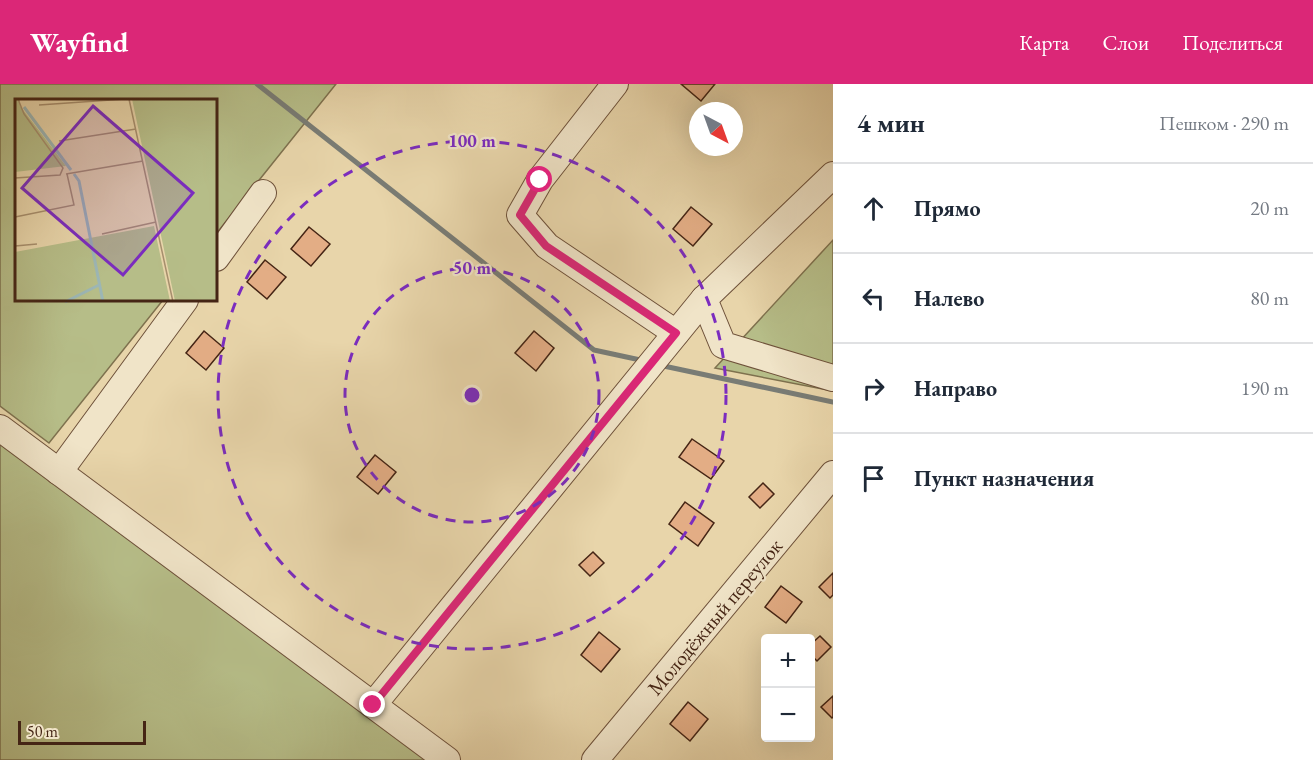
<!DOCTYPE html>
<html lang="ru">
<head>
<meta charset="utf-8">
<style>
  :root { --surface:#fff; --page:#f6f6f7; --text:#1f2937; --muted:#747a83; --line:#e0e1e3; --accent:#db2777 }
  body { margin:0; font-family:"EB Garamond",serif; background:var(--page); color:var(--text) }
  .controls { position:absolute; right:18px; bottom:18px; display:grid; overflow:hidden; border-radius:6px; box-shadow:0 6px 24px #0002 }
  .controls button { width:54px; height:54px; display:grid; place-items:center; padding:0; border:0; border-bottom:2px solid var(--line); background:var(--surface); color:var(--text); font:30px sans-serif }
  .compass { position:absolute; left:689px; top:18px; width:54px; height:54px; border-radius:50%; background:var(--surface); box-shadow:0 6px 24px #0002; rotate:139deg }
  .scale { position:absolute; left:18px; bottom:15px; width:128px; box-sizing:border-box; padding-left:6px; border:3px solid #452515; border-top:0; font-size:16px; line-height:21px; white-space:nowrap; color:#452515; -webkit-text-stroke:4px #f0e4c8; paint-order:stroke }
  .stop { position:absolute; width:18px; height:18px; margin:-14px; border:4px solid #db2777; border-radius:50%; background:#fff }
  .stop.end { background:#db2777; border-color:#fff; box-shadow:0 2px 6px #0008 }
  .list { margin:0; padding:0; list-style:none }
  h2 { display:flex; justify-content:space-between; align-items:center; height:78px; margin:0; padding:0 24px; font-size:26px }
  h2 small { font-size:20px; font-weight:400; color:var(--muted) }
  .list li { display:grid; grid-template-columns:39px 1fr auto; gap:18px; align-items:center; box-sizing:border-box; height:90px; padding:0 24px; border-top:2px solid var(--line) }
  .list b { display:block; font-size:22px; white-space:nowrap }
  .list em { font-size:20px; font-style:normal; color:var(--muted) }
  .icon { flex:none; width:33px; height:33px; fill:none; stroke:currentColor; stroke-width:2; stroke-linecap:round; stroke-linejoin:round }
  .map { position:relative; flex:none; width:833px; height:676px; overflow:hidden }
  header { display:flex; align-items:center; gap:36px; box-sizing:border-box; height:84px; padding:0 30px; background:var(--accent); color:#fff }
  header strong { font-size:28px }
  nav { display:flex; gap:33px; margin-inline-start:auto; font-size:21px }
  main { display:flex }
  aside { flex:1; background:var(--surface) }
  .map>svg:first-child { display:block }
</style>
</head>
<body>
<header>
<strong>Wayfind</strong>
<nav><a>Карта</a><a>Слои</a><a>Поделиться</a></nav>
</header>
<main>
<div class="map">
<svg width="833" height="676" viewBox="0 0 833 676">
  <rect width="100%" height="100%" fill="#e8d5aa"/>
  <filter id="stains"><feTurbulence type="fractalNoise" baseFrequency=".00333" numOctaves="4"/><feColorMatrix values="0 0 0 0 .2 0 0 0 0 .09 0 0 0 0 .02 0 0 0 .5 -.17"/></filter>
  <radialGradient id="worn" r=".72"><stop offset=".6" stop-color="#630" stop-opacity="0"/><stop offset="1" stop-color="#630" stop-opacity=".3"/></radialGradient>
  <g fill="#b6bd88" stroke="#7e714e" stroke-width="1.5">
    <polygon points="0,0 336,0 216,150 216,16 16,16 16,216 163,216 49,359 0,322"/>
    <polygon points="833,156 833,307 715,284"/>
    <polygon points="0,357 427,676 0,676"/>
  </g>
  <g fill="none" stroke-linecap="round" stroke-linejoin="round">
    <g stroke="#797c75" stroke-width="5">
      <polyline points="257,0 594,266 645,277"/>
      <polyline points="659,281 833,318"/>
    </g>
  </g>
  <g fill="#e3ad85" stroke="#452515" stroke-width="1.5">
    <polygon points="681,0 715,0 701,17"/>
    <polygon points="691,123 712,140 693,162 673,145"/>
    <polygon points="309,143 330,160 311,182 291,165"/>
    <polygon points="265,176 286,193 267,215 247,198"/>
    <polygon points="204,247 224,264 206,286 186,269"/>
    <polygon points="534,247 554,264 536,287 515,269"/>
    <polygon points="692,355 724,377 711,395 679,373"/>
    <polygon points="375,371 396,388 378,410 357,393"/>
    <polygon points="763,399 774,410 760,424 749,413"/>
    <polygon points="685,418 714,439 698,462 669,440"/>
    <polygon points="593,468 604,479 590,492 579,481"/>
    <polygon points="833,489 833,511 830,514 819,503"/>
    <polygon points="781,502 802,518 786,539 765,523"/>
    <polygon points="599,548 620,565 601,588 581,571"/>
    <polygon points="820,552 831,563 817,577 810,570 810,561"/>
    <polygon points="833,612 833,633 832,634 821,623"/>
    <polygon points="688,618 708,635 690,657 670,640"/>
  </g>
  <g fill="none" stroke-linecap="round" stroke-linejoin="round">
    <g stroke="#6e513a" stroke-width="28">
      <g id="minor">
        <polyline points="615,0 540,96 520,131 547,162 676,249"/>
        <polyline points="833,91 704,215 723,261 833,294"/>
        <polyline points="216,174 263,109"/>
        <polyline points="0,344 447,676"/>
        <polyline points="59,388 185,216"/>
        <polyline points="373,621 704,215"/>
        <polyline points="595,676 833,390"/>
      </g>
    </g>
    <use href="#minor" stroke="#f0e4c8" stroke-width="26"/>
  </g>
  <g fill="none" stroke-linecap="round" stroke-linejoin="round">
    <polyline stroke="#db2777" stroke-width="8" points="373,621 676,249 546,162 520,131 540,96"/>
  </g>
  <g fill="none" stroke="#7b2cbf" stroke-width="3" stroke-dasharray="10 8">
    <circle cx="472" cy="311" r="127"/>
    <circle cx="472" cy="311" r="254"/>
  </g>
  <g text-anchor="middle" stroke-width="4.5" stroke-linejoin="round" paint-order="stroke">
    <g font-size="21" fill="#452515" stroke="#f0e4c8">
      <text transform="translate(715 533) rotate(-50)" y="7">Молодёжный переулок</text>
    </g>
  </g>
  <g transform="translate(15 15)">
    <rect width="202" height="202" fill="#e8d5aa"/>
    <path d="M0 0H5V7L51 67 0 73ZM117 0H202V202H160ZM139 127 155 202 0 203V153Z" fill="#b6bd88"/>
    <path fill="none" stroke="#9cb6b5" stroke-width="3" d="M9 8 56 71M59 75 64 82 88 203M50 203 84 186"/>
    <path fill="none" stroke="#a78f6e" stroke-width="1.5" d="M114 0 158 203M24 6 110 0M44 42 121 30M51 75 128 62M0 79 45 76 48 69 9 15 3 0M0 118 59 106 52 75M87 135 141 123M0 147 22 145"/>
    <path fill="#7b2cbf" fill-opacity="0.15" stroke="#7b2cbf" stroke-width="3" d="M78 7 178 94 108 176 7 89Z"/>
    <rect width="202" height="202" fill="none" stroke="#452515" stroke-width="3"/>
  </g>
  <circle cx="472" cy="311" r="9" fill="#7b2cbf" stroke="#f0e4c8" stroke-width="3"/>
  <g font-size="18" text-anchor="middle" font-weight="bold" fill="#7b2cbf" stroke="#f0e4c8" stroke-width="4.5" stroke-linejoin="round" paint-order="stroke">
    <text x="472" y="63">100 m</text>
    <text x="472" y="190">50 m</text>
  </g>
  <rect width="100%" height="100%" filter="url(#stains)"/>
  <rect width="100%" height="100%" fill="url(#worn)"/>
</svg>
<div class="controls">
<button>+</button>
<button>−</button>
</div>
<svg class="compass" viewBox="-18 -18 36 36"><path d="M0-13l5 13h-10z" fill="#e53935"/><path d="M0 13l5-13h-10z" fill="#747a83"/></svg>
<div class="scale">50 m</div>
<div class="stop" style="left:540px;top:96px"></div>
<div class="stop end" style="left:373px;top:621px"></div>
</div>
<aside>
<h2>4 мин<small>Пешком · 290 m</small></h2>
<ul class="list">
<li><svg class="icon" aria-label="ahead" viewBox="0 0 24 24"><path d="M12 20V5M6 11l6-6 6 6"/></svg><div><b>Прямо</b></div><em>20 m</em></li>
<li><svg class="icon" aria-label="left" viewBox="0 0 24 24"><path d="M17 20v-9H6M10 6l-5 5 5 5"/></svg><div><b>Налево</b></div><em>80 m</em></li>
<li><svg class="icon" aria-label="right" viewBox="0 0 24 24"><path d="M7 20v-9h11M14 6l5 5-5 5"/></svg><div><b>Направо</b></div><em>190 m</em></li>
<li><svg class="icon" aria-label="arrive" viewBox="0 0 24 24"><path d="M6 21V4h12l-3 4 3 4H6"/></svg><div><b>Пункт назначения</b></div></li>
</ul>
</aside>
</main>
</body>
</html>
